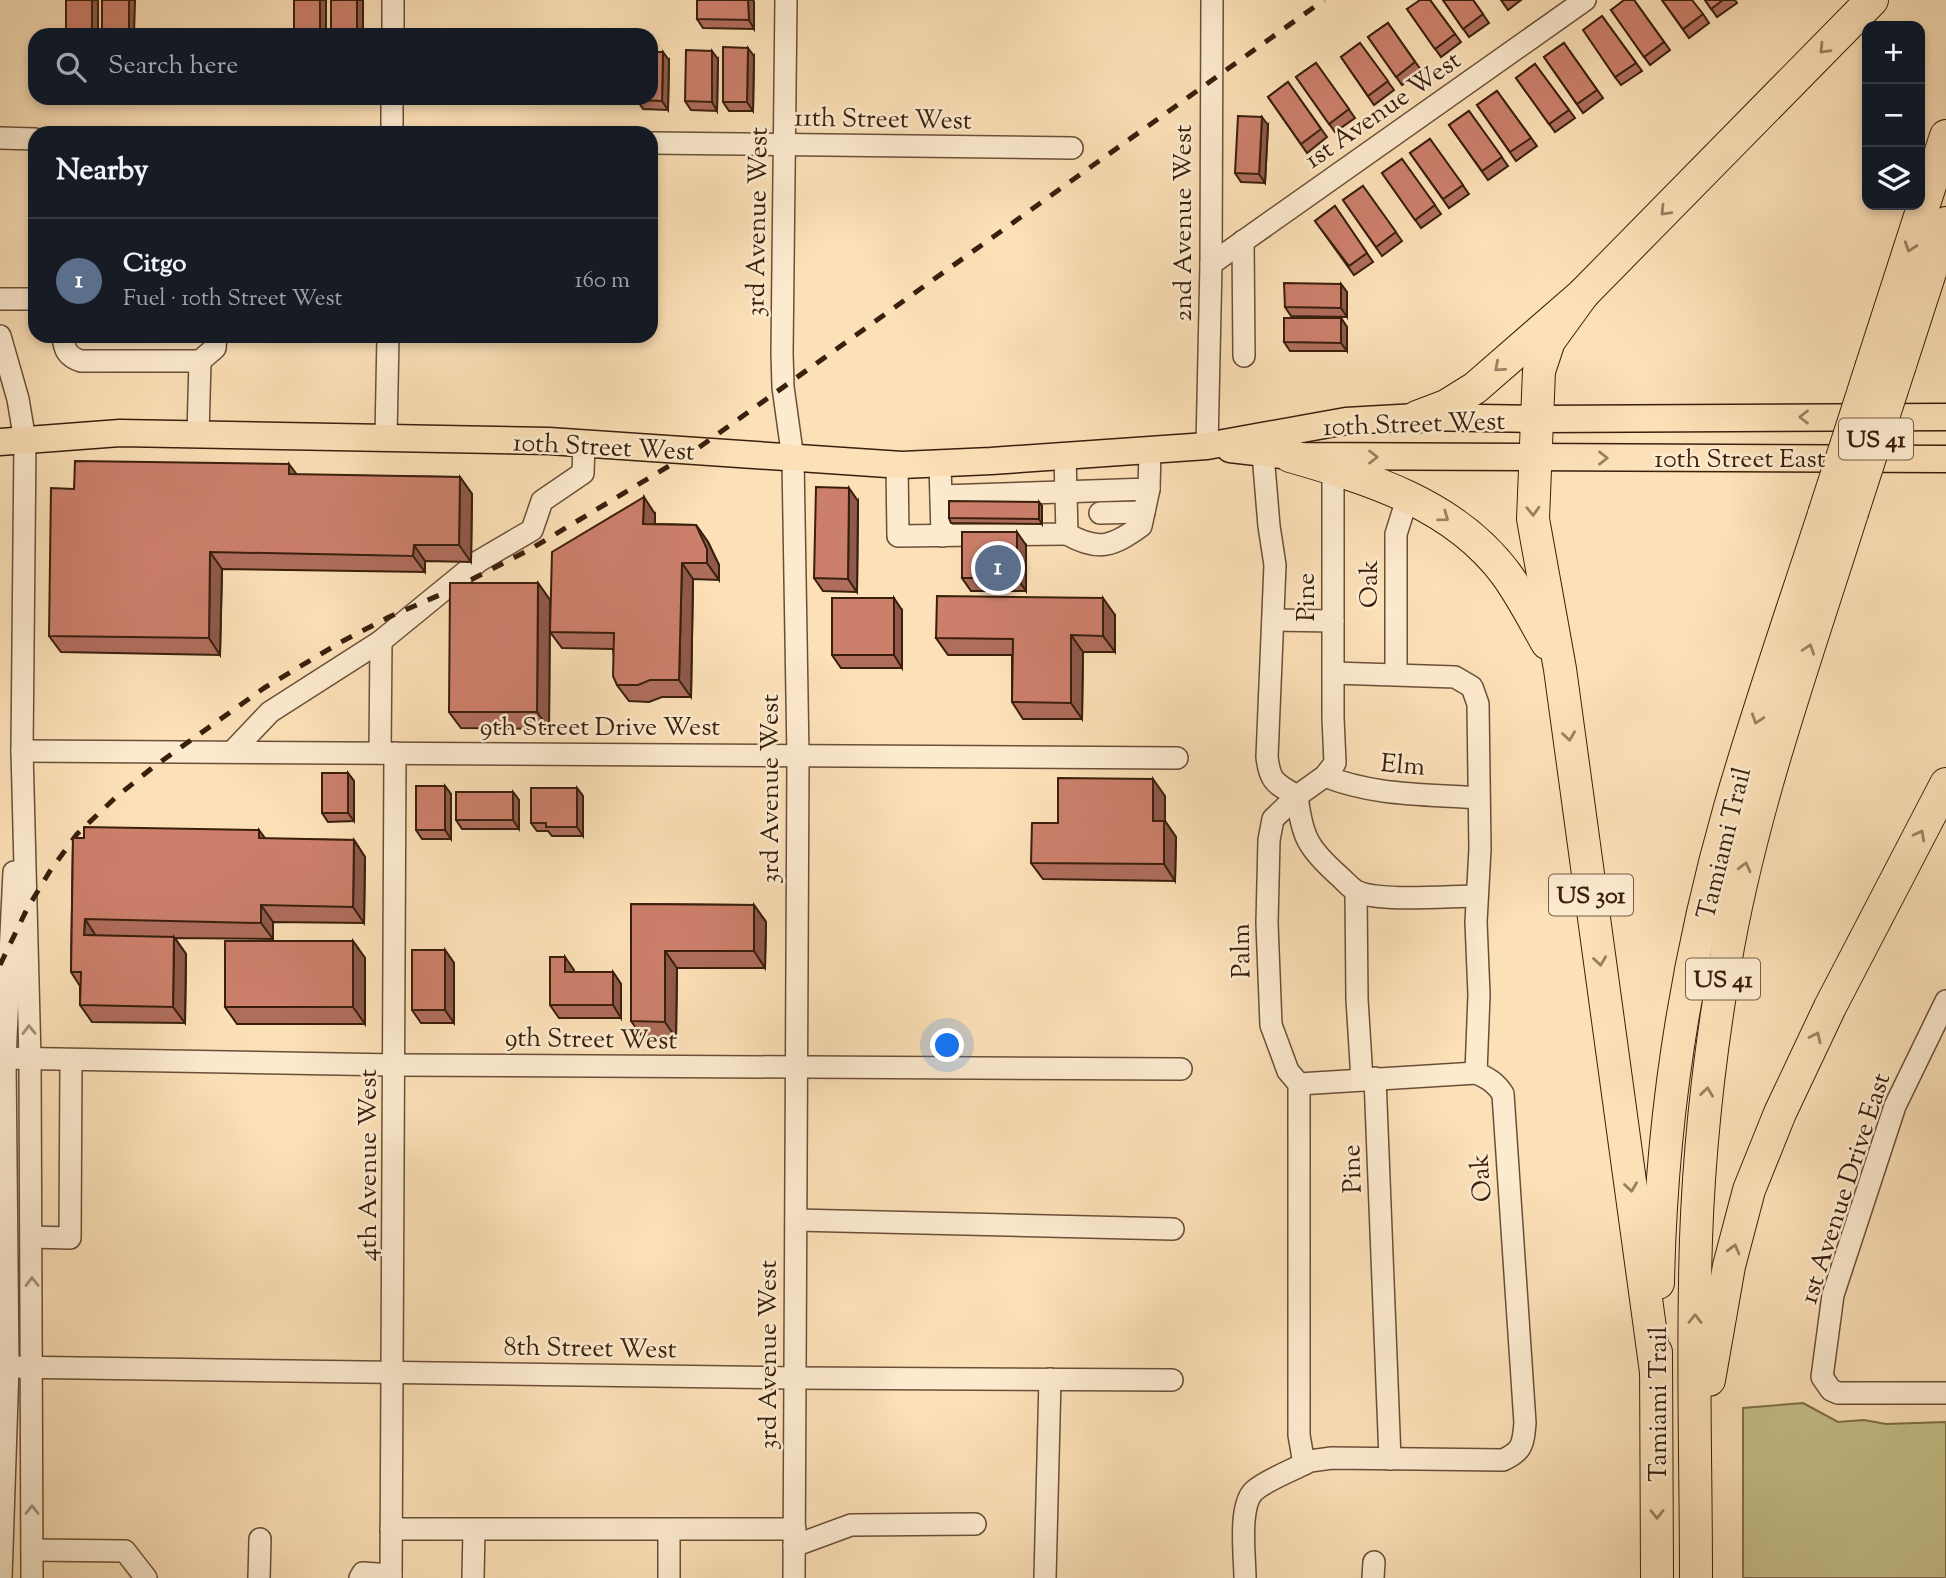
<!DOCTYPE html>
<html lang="en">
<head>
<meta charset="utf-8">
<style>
  :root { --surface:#171b24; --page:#20242c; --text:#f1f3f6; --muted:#9ea1a6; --line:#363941; --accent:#2563eb }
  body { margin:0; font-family:"Sorts Mill Goudy",serif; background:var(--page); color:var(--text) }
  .controls { position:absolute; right:21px; top:21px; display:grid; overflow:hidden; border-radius:14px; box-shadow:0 4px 10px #0003 }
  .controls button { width:63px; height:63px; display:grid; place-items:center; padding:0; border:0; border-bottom:2px solid var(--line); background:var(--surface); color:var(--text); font:35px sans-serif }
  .you { position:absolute; left:948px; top:1046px; width:24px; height:24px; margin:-18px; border:5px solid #fff; border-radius:50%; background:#1a73e8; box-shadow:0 0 0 10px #1a73e833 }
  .badge { display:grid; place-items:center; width:46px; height:46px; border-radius:50%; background:var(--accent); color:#fff; font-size:23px; font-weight:700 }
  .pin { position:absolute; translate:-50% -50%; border:4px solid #fff; box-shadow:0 2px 7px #0006 }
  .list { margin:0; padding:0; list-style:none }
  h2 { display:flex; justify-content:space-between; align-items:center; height:91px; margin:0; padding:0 28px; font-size:30px }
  h2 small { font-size:23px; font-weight:400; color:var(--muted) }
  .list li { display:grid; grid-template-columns:46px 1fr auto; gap:21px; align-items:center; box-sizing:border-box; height:126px; padding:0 28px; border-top:2px solid var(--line) }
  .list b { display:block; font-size:26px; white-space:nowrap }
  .list p { margin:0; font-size:23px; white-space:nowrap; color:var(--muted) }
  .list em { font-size:23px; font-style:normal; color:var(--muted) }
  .icon { flex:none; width:38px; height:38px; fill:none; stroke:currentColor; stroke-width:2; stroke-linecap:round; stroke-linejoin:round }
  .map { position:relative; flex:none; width:1946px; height:1578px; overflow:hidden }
  .search { position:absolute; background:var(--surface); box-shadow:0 4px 10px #0003; left:28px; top:28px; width:630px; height:77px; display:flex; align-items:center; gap:18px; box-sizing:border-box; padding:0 24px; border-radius:21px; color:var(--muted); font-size:26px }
  .panel { position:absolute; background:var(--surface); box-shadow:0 4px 10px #0003; left:28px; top:126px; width:630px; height:217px; border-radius:21px }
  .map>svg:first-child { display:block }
</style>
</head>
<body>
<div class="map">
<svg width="1946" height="1578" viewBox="0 0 1946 1578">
  <rect width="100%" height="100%" fill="#fce0b7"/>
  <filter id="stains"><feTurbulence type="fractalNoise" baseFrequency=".00286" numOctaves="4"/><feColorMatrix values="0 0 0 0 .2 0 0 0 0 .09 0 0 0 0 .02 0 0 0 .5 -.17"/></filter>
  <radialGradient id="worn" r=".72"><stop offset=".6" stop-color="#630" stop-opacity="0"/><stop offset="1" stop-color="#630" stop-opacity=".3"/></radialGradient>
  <polygon fill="#c5c18a" stroke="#7f704b" stroke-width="2" points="1803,1403 1838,1422 1864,1420 1886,1424 1946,1422 1946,1578 1743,1578 1743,1408"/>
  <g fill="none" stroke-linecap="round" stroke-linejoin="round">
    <g stroke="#6a4f37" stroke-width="24">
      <g id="minor">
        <polyline points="786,0 782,353 783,387 793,459 798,756 794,1578"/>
        <polyline points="393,35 393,0"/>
        <polyline points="392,133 392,98"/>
        <polyline points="0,138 35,139"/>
        <polyline points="651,143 1072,148"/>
        <polyline points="1243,241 1244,356"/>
        <polyline points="1211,264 1585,0"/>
        <polyline points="0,299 35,299"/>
        <polyline points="0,336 18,399 25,441 22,751 30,1059 32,1578"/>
        <path d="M63 336C64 350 68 357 81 361H200"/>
        <polyline points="198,434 200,361 215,348 216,336"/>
        <polyline points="386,437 388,336"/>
        <polyline points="1207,446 1211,264 1212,0"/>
        <path d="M1263 454 1269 526 1275 565 1267 757C1270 782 1275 783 1297 796"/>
        <polyline points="940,463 942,536"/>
        <polyline points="897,464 898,536 1067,534 1065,456"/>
        <polyline points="941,496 1149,489 1150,450"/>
        <polyline points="1100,513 1144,512"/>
        <path d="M1067 534C1099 552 1113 546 1141 526L1149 489"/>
        <polyline points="1273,620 1333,621"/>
        <polyline points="1334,673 1455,677 1472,687 1478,704 1480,849 1476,922 1479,995 1476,1073"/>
        <polyline points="1396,674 1396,534 1408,496"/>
        <polyline points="22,751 1177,758"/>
        <polyline points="232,752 270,712 381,641 479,561 532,530 542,501 583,473 584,444"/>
        <polyline points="380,753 381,641"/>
        <path d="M1325 776C1373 796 1428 794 1478 798"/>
        <path d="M1297 796C1302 837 1308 848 1338 875 1344 880 1351 889 1358 892 1382 902 1449 896 1477 896"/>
        <polyline points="1356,892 1357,999 1362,1080"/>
        <polyline points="1946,1001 1895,1106 1833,1295 1822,1377 1831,1390 1838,1393 1946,1393"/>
        <polyline points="0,1058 395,1065 1181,1069"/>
        <polyline points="1375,1078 1390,1459"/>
        <polyline points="796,1220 1173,1229"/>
        <polyline points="31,1237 70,1238 71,1060"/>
        <polyline points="8,1367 795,1378 1172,1380"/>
        <polyline points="1304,1464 1299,1435 1299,1084 1288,1071 1271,1025 1267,923 1269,840 1273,819 1297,796 1325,776 1335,763 1333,718 1333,457"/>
        <polyline points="391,1529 795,1529"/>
        <polyline points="794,1546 851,1525 975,1524"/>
        <polyline points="32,1550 125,1551 146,1578"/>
        <polyline points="1,1578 8,1367 5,1058 14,872"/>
        <polyline points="259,1578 260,1539"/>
        <polyline points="360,1578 363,1573 391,1575"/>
        <polyline points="391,1578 395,753"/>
        <polyline points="473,1578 474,1530"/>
        <polyline points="669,1578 669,1530"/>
        <polyline points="1045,1578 1050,1379"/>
        <path d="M1245 1578C1245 1557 1238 1506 1254 1491 1265 1481 1290 1471 1304 1464L1310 1461 1332 1458 1503 1460C1523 1451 1523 1444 1525 1423L1503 1094C1496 1083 1488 1078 1476 1073L1299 1084"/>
        <polyline points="1373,1578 1374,1562"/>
      </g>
    </g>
    <g stroke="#391f0c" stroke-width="29">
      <g id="major">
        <polyline points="0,442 120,433 549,441 902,465 991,461 1207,446 1346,421 1417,417 1538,419 1946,417"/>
        <polyline points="1230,449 1290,456 1946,459"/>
      </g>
    </g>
    <g stroke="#391f0c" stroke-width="34">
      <g id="highway">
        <polyline points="1583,294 1549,341 1539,371 1533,519 1560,669 1656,1372"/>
        <polyline points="1872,365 1946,136"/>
        <polyline points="1900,365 1946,223"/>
        <polyline points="1417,417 1446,406 1475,388 1583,294 1872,0"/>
        <path d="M1290 456C1370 479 1454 504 1506 574 1522 596 1534 620 1547 643"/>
        <path d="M1658 1283C1661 1123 1686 961 1730 807 1758 709 1792 612 1824 514"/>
        <polyline points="1656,1352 1657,1578"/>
        <polyline points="1709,1380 1729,1266 1749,1190 1780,1113 1830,1007 1946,784"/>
        <path d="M1696 1578C1696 1480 1693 1382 1695 1284 1696 1177 1707 1069 1725 964 1751 810 1805 662 1852 513"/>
      </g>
    </g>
    <use href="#minor" stroke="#fdebd0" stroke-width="21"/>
    <use href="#major" stroke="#fce0b7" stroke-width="26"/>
    <use href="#highway" stroke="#fce0b7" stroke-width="32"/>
    <polyline stroke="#391f0c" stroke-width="5" stroke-dasharray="12 12" stroke-linecap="butt" points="0,965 27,909 50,871 77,834 115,798 152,768 264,688 341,642 389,617 451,590 529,550 694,451 1324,0"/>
    <g stroke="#391f0c" stroke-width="34" stroke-linecap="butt">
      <g id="highway-bridge">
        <polyline points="1852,513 1900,365"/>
        <polyline points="1824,514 1872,365"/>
      </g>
    </g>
    <use href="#highway-bridge" stroke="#fce0b7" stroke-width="32"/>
  </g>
  <g fill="#af6d5c" stroke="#391f0c" stroke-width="2">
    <polygon points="748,0 753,0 754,2 754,29 703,28 697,19"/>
    <polygon points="1430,0 1461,42 1441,57 1407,9"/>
    <polygon points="1443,0 1473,0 1489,23 1469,37"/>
    <polygon points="1501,0 1521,0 1508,10"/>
    <polygon points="1634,0 1670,50 1650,65 1611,10"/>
    <polygon points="1662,0 1703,14 1709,23 1689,38"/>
    <polygon points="1705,0 1735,0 1737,3 1717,17"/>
    <polygon points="1602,16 1642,71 1621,85 1615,77"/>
    <polygon points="1388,23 1421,70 1402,85 1368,37"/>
    <polygon points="1360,43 1394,90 1374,105 1341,57"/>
    <polygon points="1564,43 1603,98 1583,113 1544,57"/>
    <polygon points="754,56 753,111 729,111 723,102"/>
    <polygon points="718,59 717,111 691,110 685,101"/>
    <polygon points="669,60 668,110 643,109 637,100"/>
    <polygon points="1316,63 1355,118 1335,132 1296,77"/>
    <polygon points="1535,64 1575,118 1555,132 1516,78"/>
    <polygon points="1288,82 1327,137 1307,153 1268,97"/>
    <polygon points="1497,91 1537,146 1516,161 1477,105"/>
    <polygon points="69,98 98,98 98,101 71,101"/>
    <polygon points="105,98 134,98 134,101 107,101"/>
    <polygon points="182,98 211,98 211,102 185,102"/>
    <polygon points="219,98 248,98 248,102 222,102"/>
    <polygon points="296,98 326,98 326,103 299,103"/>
    <polygon points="333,98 363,98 363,104 337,104"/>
    <polygon points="1469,111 1508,166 1488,180 1449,125"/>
    <polygon points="1268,125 1265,183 1241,182 1235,173"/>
    <polygon points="1430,139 1469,194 1449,208 1410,153"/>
    <polygon points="1402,159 1441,214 1421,228 1382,173"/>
    <polygon points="1363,186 1402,241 1382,256 1343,200"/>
    <polygon points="1335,206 1373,262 1354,275 1315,221"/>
    <polygon points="1341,284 1347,292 1347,317 1291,316 1285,307"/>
    <polygon points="1341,318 1347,327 1347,351 1290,351 1284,342"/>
    <polygon points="297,475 460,477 472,494 471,562 425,561 425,572 222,569 220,655 61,652 49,636 74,489"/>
    <polygon points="858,501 857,592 823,591 814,578"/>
    <polygon points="1039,502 1042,506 1042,524 951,523 949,518"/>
    <polygon points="655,514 655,524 696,525 708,542 719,565 719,580 693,579 691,697 662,697 649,702 629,701 617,685 613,649 562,648 550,632"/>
    <polygon points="1026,545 1026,591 971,591 962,578"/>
    <polygon points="538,583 550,600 549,729 461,728 449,712"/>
    <polygon points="902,610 902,668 841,668 832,655"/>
    <polygon points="1115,615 1115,652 1083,652 1082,719 1023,719 1012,702 1012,655 948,655 936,638"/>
    <polygon points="348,773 354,781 354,821 328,822 322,813"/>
    <polygon points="445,786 451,794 451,839 422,839 416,830"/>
    <polygon points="577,788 583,796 583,836 552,836 548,831 537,831 531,823"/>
    <polygon points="513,792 519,800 519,829 462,829 456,820"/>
    <polygon points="1165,796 1165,821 1176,837 1175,881 1043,879 1031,863 1058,823"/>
    <polygon points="73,838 266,839 354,840 365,857 364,923 273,922 273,939 175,938 186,954 185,1023 92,1022 80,1005 80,986 71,972"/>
    <polygon points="631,904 754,905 766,922 765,968 677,968 676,1038 643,1038 631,1021"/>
    <polygon points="353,941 365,958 365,1024 237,1024 225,1007"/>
    <polygon points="445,950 454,963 454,1023 421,1023 412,1010"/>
    <polygon points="565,957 574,972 613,972 621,984 621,1018 559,1018 550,1005"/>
  </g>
  <g fill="#8f594b" stroke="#391f0c" stroke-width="2">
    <rect x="92" y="0" width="6" height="35"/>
    <polygon points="129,0 135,0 134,35 129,35"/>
    <rect x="320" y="0" width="6" height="35"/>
    <rect x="357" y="0" width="6" height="35"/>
    <polygon points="748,0 753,0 754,2 754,29 749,20"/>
    <polygon points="748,48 754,56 753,111 747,102"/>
    <polygon points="712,51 718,59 717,111 712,102"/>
    <polygon points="663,52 669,60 668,110 662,101"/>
    <polygon points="1262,117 1268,125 1265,183 1259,174"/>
    <polygon points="1341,284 1347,292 1347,317 1341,308"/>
    <polygon points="1341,318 1347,327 1347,351 1341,343"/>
    <polygon points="289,464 301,480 289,474"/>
    <polygon points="460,477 472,494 471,562 459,545"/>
    <polygon points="849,488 858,501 857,592 848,579"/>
    <polygon points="644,497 655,514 655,541 643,524"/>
    <polygon points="1039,502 1042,506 1042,524 1039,519"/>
    <polygon points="696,525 708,542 719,565 719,580 707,563"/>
    <polygon points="1017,532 1026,545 1026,591 1017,578"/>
    <polygon points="414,545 425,561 425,572 413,556"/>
    <polygon points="210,552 222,569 220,655 209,638"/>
    <polygon points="682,563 693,579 691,697 679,680"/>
    <polygon points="538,583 550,600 549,729 537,712"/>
    <polygon points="894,598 902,610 902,668 894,655"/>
    <polygon points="1103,598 1115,615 1115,652 1103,636"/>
    <polygon points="1071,635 1083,652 1082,719 1071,703"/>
    <polygon points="348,773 354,781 354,821 348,813"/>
    <polygon points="1153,779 1165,796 1165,821 1176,837 1175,881 1164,864 1153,821"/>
    <polygon points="445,786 451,794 451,839 445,830"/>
    <polygon points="577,788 583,796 583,836 577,827"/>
    <polygon points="513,792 519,800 519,829 513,820"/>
    <polygon points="259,830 271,846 259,838"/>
    <polygon points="354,840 365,857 364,923 353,907"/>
    <polygon points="261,905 273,922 273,939 261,923"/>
    <polygon points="754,905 766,922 765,968 754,951"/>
    <polygon points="85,919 96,936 84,935"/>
    <polygon points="174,937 186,954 185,1023 173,1007"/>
    <polygon points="353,941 365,958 365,1024 353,1007"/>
    <polygon points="445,950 454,963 454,1023 445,1010"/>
    <polygon points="665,951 677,968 676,1038 665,1022"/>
    <polygon points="565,957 574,970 574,984 565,972"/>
    <polygon points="613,972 621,984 621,1018 613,1005"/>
  </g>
  <g fill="#cc7f6b" stroke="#391f0c" stroke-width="2">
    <rect x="66" y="0" width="26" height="35"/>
    <rect x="102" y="0" width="27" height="35"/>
    <rect x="294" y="0" width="26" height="35"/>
    <rect x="331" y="0" width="26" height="35"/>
    <polygon points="697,0 748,0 749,20 697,19"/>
    <polygon points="1420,0 1430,0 1455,34 1435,49 1407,9"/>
    <polygon points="1443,0 1473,0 1483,14 1463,29"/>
    <polygon points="1624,0 1634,0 1664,42 1644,57 1611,10"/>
    <polygon points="1662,0 1692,0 1703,14 1683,29"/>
    <polygon points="1705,0 1723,0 1711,9"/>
    <polygon points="1602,16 1636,63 1615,77 1583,30"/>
    <polygon points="1388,23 1415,62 1396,77 1368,37"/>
    <polygon points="1360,43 1388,81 1368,96 1341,57"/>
    <polygon points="1564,43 1597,90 1577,104 1544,57"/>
    <polygon points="723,47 748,48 747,102 723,102"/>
    <polygon points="686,50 712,51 712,102 685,101"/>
    <polygon points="651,52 663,52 662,101 637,100 637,98 651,98"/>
    <polygon points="1316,63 1349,109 1329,124 1296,77"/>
    <polygon points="1535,64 1569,110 1549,124 1516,78"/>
    <polygon points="1288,82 1321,129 1301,144 1268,97"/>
    <polygon points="1497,91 1531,138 1510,152 1477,105"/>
    <polygon points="1469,111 1502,157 1482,171 1449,125"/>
    <polygon points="1238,116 1262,117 1259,174 1235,173"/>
    <polygon points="1430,139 1463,185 1443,199 1410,153"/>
    <polygon points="1402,159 1435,205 1415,220 1382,173"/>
    <polygon points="1363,186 1396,232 1376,247 1343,200"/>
    <polygon points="1335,206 1367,253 1349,266 1315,221"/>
    <polygon points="1284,283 1341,284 1341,308 1285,307"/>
    <polygon points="1284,318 1341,318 1341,343 1284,342"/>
    <polygon points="75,461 289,464 289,474 460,477 459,545 414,545 413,556 210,552 209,638 49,636 51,488 74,489"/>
    <polygon points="816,487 849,488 848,579 814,578"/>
    <polygon points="644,497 643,524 696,525 707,549 707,563 682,563 679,680 650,680 638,685 617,685 613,676 614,633 550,632 552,552"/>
    <polygon points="949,501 1039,502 1039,519 949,518"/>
    <rect x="962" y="532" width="55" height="46"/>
    <polygon points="450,583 538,583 537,712 449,712"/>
    <polygon points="937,596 1103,598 1103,636 1071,635 1071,703 1012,702 1013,639 936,638"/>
    <rect x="832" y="598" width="62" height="57"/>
    <rect x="322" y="773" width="26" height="40"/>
    <polygon points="1058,778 1153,779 1153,821 1164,821 1164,864 1031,863 1032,823 1058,823"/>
    <rect x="416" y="786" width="29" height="44"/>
    <polygon points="531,788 577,788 577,827 546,827 546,823 531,823"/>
    <rect x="456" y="792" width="57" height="28"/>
    <polygon points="84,827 259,830 259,838 354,840 353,907 261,905 261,923 85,919 84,935 174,937 173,1007 80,1005 81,972 71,972 73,838 84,838"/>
    <polygon points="631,904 754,905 754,951 665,951 665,1022 631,1021"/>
    <rect x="225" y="941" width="128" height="66"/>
    <rect x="412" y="950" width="33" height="60"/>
    <polygon points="550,957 565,957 565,972 613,972 613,1005 550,1005"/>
  </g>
  <defs><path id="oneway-chevron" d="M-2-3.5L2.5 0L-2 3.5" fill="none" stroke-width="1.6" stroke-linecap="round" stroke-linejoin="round" transform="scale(1.75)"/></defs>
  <g stroke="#9a8062">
    <use href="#oneway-chevron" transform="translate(1824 49) rotate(134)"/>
    <use href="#oneway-chevron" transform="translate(1665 211) rotate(134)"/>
    <use href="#oneway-chevron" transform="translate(1910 247) rotate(108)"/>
    <use href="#oneway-chevron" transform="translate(1499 367) rotate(139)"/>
    <use href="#oneway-chevron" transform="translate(1804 417) rotate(180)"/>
    <use href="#oneway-chevron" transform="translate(1373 457)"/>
    <use href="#oneway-chevron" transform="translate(1603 458)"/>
    <use href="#oneway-chevron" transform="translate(1533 511) rotate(88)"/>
    <use href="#oneway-chevron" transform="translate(1444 517) rotate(36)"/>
    <use href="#oneway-chevron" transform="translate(1809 649) rotate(-72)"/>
    <use href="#oneway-chevron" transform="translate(1757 719) rotate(108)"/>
    <use href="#oneway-chevron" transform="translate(1569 736) rotate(82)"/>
    <use href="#oneway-chevron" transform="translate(1920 835) rotate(-62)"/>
    <use href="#oneway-chevron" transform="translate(1745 867) rotate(-76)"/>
    <use href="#oneway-chevron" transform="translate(1600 961) rotate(82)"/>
    <use href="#oneway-chevron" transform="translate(1816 1037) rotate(-65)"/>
    <use href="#oneway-chevron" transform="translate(1707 1092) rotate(-83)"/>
    <use href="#oneway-chevron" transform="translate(1631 1187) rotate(82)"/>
    <use href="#oneway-chevron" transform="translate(1734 1249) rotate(-75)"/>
    <use href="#oneway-chevron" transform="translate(1695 1319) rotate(-90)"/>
    <use href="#oneway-chevron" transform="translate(1657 1514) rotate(90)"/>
  </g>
  <g stroke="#a58f78">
    <use href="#oneway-chevron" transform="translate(29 1030) rotate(-91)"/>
    <use href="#oneway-chevron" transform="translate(32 1282) rotate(-91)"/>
    <use href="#oneway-chevron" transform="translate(32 1510) rotate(-90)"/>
  </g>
  <g text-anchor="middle" stroke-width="5" stroke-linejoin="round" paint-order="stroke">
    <g fill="#fdebd0" stroke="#745c47" stroke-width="2">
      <rect x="1839" y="418.5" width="74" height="41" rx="5"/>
      <rect x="1549" y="874.5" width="84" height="41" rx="5"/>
      <rect x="1686" y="958.5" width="74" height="41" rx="5"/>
    </g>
    <g font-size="24" font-weight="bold" fill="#391f0c">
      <text x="1876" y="447">US 41</text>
      <text x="1591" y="903">US 301</text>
      <text x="1723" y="987">US 41</text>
    </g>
    <g font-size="26" fill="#391f0c" stroke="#fdebd0">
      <text transform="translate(1382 109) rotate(-35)" y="9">1st Avenue West</text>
      <text transform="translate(883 118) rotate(1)" y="9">11th Street West</text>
      <text transform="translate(756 222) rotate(-89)" y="9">3rd Avenue West</text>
      <text transform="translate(1182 223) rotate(-90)" y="9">2nd Avenue West</text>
      <text transform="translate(1414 423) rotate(-2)" y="9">10th Street West</text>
      <text transform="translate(604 446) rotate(3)" y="9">10th Street West</text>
      <text x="1740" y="467">10th Street East</text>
      <text transform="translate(1368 584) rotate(-90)" y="9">Oak</text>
      <text transform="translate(1305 597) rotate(-90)" y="9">Pine</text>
      <text x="600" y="735">9th Street Drive West</text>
      <text transform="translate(1403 764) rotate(5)" y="9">Elm</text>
      <text transform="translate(769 789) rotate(-90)" y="9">3rd Avenue West</text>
      <text transform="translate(1723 843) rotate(-76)" y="9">Tamiami Trail</text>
      <text transform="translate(1240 951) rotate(-91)" y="9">Palm</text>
      <text transform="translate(591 1038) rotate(1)" y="9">9th Street West</text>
      <text transform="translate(367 1165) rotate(-90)" y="9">4th Avenue West</text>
      <text transform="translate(1351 1169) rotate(-92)" y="9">Pine</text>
      <text transform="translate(1480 1178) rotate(-94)" y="9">Oak</text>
      <text transform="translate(1844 1188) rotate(-72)" y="9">1st Avenue Drive East</text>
      <text transform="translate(590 1347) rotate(1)" y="9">8th Street West</text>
      <text transform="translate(767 1355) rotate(-90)" y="9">3rd Avenue West</text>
      <text transform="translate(1657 1404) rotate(-90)" y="9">Tamiami Trail</text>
    </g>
  </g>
  <rect width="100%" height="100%" filter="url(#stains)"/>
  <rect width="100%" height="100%" fill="url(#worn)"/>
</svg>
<div class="controls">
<button>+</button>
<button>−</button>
<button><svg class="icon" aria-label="layers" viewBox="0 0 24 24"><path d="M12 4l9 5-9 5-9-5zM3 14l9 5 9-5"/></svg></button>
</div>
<div class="you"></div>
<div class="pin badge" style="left:998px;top:568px;background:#5c6f8a">1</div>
<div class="search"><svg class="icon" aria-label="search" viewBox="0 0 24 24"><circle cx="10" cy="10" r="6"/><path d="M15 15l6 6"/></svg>Search here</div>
<section class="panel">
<h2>Nearby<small></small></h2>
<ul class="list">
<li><span class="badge" style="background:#5c6f8a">1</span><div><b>Citgo</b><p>Fuel · 10th Street West</p></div><em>160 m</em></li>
</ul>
</section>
</div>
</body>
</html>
